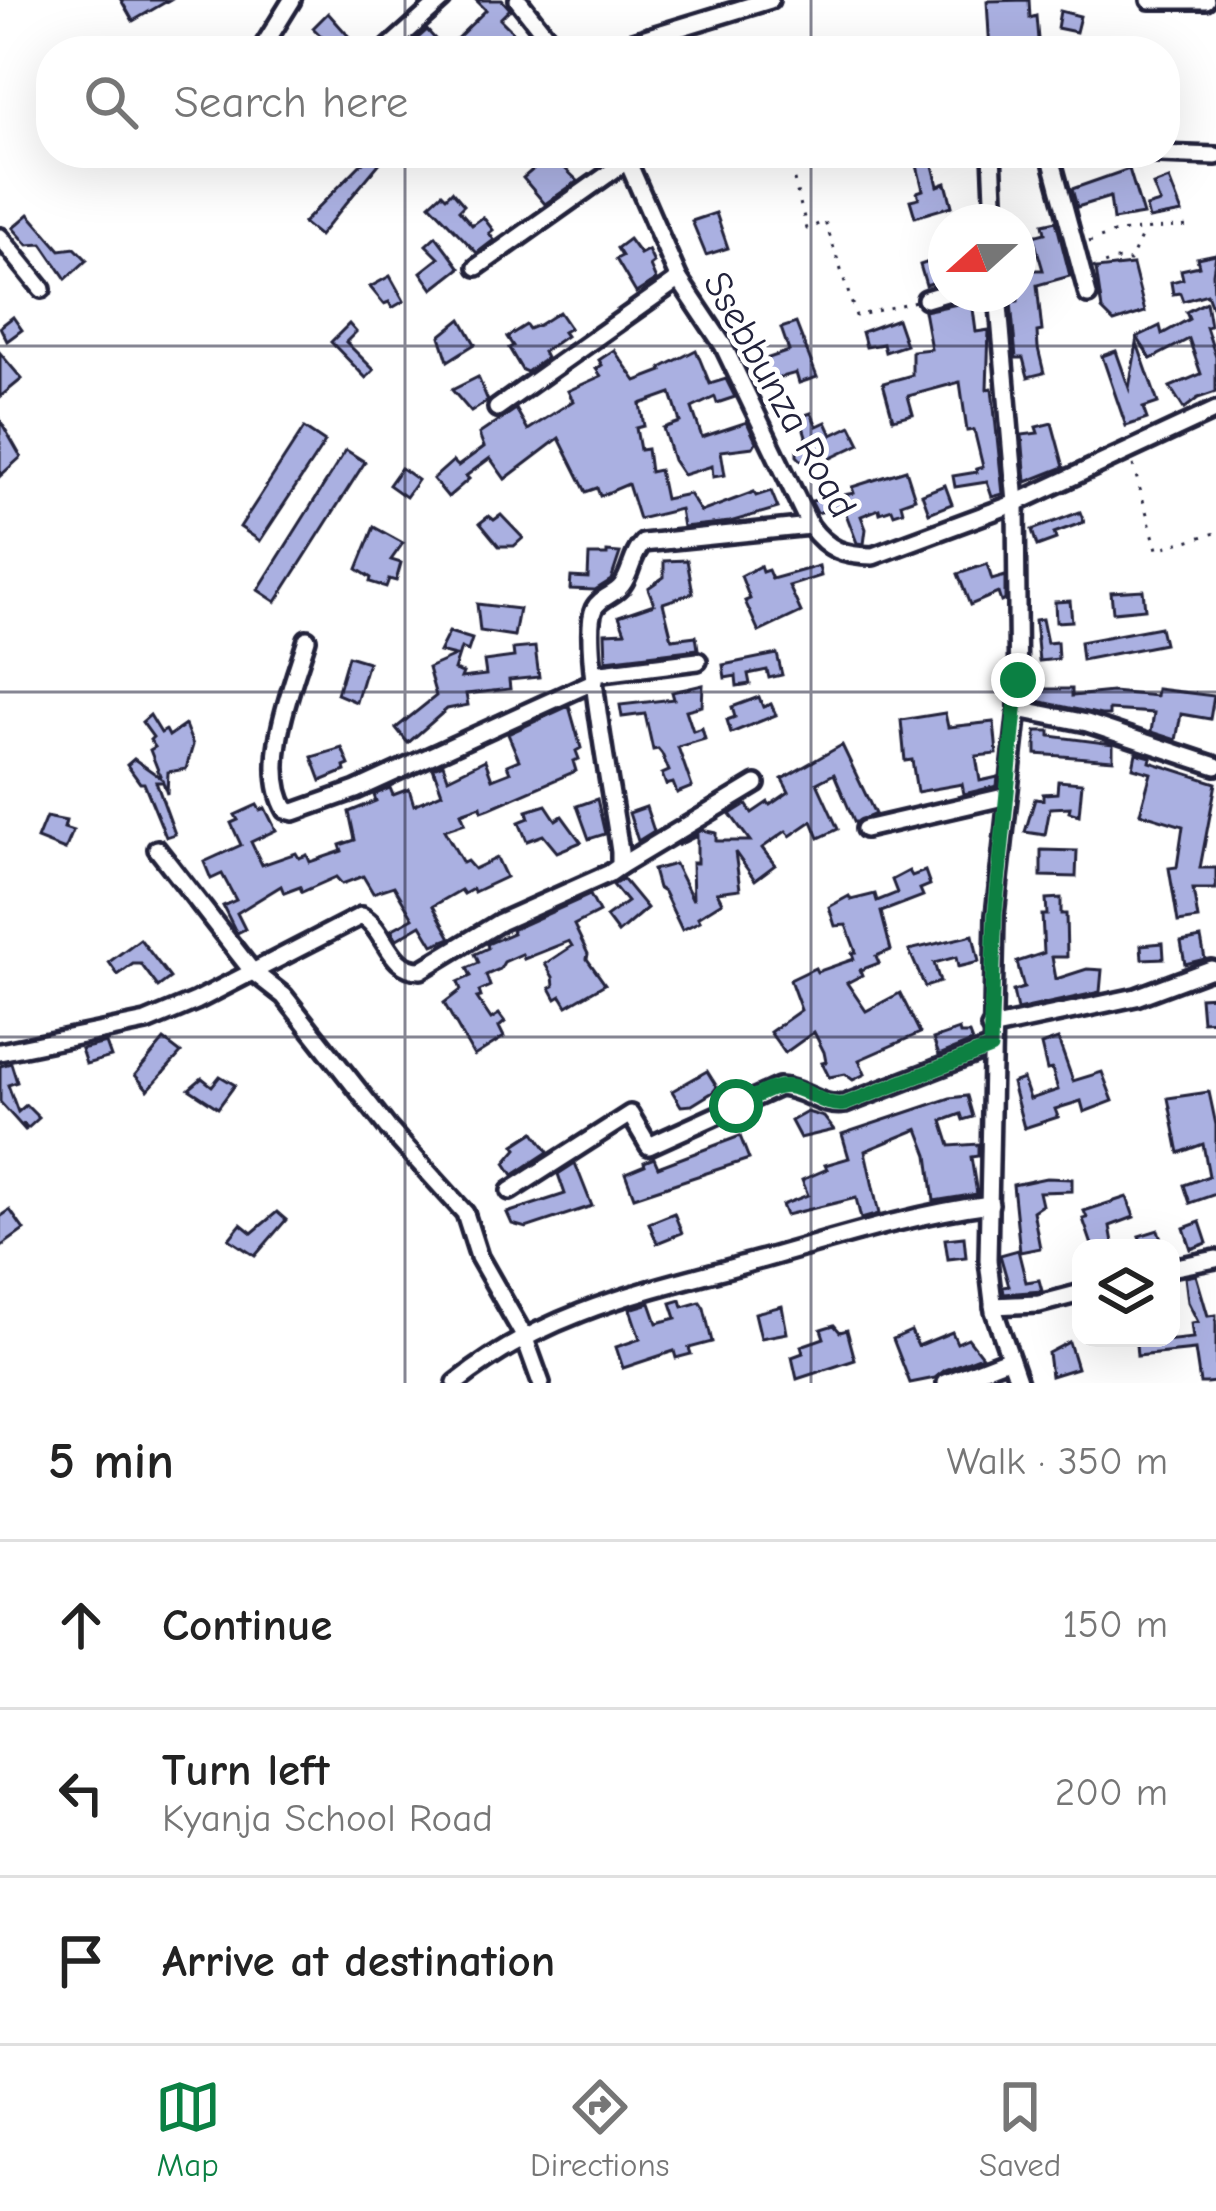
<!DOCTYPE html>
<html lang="en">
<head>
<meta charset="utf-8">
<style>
  :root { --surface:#fff; --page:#f6f6f6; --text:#222; --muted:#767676; --line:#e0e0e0; --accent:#0b8043 }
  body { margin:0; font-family:"Comic Neue",sans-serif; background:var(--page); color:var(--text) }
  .controls { position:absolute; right:36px; bottom:36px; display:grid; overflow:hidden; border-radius:24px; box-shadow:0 12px 48px #0002 }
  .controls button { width:108px; height:108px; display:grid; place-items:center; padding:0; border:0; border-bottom:3px solid var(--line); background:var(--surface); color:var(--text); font:60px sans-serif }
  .compass { position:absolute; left:928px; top:204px; width:108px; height:108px; border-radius:50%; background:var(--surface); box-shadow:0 12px 48px #0002; rotate:249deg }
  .stop { position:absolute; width:36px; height:36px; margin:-27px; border:9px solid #0b8043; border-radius:50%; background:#fff }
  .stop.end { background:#0b8043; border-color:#fff; box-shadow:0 3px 12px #0008 }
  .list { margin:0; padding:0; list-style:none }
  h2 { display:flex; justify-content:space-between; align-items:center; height:156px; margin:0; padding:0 48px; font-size:51px }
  h2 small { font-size:39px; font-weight:400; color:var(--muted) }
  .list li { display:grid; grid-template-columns:78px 1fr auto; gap:36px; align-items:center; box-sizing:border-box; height:168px; padding:0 48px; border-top:3px solid var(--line) }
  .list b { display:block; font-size:45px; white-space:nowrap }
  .list p { margin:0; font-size:39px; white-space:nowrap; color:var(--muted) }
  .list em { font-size:39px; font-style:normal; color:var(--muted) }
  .icon { flex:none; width:66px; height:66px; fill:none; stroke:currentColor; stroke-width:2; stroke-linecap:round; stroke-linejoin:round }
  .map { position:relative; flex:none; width:1216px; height:1383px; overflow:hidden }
  .search { position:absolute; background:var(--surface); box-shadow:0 12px 48px #0002; left:36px; right:36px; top:36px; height:132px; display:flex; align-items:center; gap:30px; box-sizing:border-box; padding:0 42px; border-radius:48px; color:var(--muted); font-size:45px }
  .sheet { height:660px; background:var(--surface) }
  nav { display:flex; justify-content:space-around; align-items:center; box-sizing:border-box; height:168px; border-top:3px solid var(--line); background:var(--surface); font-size:33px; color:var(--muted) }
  nav a { display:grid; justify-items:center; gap:6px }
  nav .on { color:var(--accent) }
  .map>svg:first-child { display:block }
</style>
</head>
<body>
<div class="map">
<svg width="1216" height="1383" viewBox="0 0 1216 1383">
  <rect width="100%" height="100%" fill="#fff"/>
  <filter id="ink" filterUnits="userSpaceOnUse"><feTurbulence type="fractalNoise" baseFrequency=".00833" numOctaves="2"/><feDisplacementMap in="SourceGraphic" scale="24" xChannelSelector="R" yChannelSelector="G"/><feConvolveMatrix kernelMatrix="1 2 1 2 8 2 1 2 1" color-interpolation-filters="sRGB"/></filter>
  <g filter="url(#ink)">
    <g fill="#aab0e1" stroke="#22223b" stroke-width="3">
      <polygon points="121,0 169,0 133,21"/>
      <polygon points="476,0 502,0 510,9 500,19 516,35 500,51 403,51 427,30 445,50 486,10"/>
      <polygon points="1029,0 1030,18 1036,16 1039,51 990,51 987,1"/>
      <polygon points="1060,11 1080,16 1076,32 1057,28"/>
      <polygon points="328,13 352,40 360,51 306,51 323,38 313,28"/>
      <polygon points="682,39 701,51 650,49"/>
      <polygon points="372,153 388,153 319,236 303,223"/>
      <polygon points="914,153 930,153 938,186 946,183 952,206 915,217 910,200 919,198 917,192 923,190"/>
      <polygon points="555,159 578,181 545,204 523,178 543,161 547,166"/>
      <polygon points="1129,169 1143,215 1113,220 1110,197 1077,207 1072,189"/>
      <polygon points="1169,179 1182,213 1149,219 1146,207 1160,203 1153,185"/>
      <polygon points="452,191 464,205 459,210 472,225 483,217 493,230 489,233 494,240 477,253 430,204 442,193 446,197"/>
      <polygon points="716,213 728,248 706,255 692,221"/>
      <polygon points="29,214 60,250 75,248 87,260 66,279 42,244 28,245 13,228"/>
      <polygon points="1056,221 1070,276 1037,285 1042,331 1037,332 1038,348 1044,373 1028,377 1023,358 1016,358 1011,302 1018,301 1018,270 1043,270 1033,236 1045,233 1043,224"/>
      <polygon points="436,236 460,268 433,289 421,272 439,258 426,245"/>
      <polygon points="629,239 640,254 648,250 654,263 650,266 656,280 636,293 616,259 622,256 617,248"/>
      <polygon points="1216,254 1213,273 1215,315 1207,294 1183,301 1180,293 1173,294 1171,282 1183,279 1181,270 1199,266 1197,258"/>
      <polygon points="946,256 946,278 926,285 920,265"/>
      <polygon points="1133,265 1145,312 1114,322 1102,310 1096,269"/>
      <polygon points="390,276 404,301 392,308 389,302 384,304 370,287"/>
      <polygon points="972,301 976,332 989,330 987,389 992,388 1003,494 992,497 987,482 955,487 953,476 977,472 976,469 983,467 974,430 967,431 960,382 908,396 913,414 893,419 883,383 912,375 912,351 931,349 924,311"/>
      <polygon points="1206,302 1210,326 1206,327 1216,357 1216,392 1198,398 1184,409 1170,387 1201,374 1189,339 1151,359 1137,337 1160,326 1162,334 1189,319 1186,312"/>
      <polygon points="559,312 570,328 563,332 566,336 543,352 546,358 527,372 522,370 509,348 513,346 507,337 526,325 529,329 539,325"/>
      <polygon points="13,317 22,330 7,341 0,327"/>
      <polygon points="461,319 475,344 448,361 440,336"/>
      <polygon points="897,319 906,345 885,352 883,344 866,347 862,332"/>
      <polygon points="796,323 817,377 799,383 796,373 764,382 759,367 765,365 763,360 789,351 781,328"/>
      <polygon points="349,324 356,332 346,342 374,370 366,378 331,342"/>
      <polygon points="1137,343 1158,403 1143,408 1147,419 1126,426 1102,356 1116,351 1129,388"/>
      <polygon points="614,350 636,381 662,371 661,368 696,350 710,384 726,379 735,397 717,403 715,397 692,408 702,437 747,422 756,442 753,447 721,451 725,475 713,477 712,466 683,475 673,460 663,428 680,422 671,393 640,404 644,426 636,428 640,450 647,449 650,472 659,470 665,499 689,494 701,512 754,492 756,496 771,491 778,508 730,522 683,527 680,509 639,519 628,484 600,496 597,488 586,492 559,438 505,479 490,458 466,476 469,479 448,497 433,479 453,461 458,466 484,447 479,434 516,409 528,430 573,401 568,391 601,376 596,369 602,365 599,360"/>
      <polygon points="0,353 22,379 0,397"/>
      <polygon points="478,377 488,401 471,412 452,390"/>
      <polygon points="811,413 817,426 826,422 832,435 851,426 860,444 812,467 810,462 804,463 797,456 797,449 805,443 806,436 800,417"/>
      <polygon points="0,420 21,457 0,476"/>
      <polygon points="1052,423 1064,467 1026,482 1022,435 1038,433 1036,427"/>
      <polygon points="304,428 325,442 260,541 240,527"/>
      <polygon points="346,450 365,462 276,602 258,590"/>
      <polygon points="401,468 418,480 406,497 389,485"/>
      <polygon points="906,470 915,498 901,503 903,511 894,514 892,509 880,513 879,509 861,516 866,529 864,544 857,543 843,506 817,513 811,501 854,493 852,487"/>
      <polygon points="945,485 952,504 929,513 922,494"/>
      <polygon points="1080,512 1084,522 1054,533 1056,539 1037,546 1032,530"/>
      <polygon points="501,515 523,538 514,546 499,546 480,523 489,516 494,520"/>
      <polygon points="374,527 403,543 391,560 401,563 396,581 389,579 386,587 370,582 371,578 357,569"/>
      <polygon points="607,552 620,553 611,580 595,590 570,589 571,577 588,578 589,555 607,555"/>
      <polygon points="687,560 693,593 663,603 672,639 696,636 698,649 606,660 605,633 625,632 619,616 654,604 648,588 664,577 664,561"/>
      <polygon points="987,564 992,580 1005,576 1005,600 1001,602 998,593 970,605 958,574"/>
      <polygon points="760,566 762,572 768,570 772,579 819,566 821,576 789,586 801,612 759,632 745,601 750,599 741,576"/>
      <polygon points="1143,590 1145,609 1113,612 1111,592"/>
      <polygon points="1070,601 1072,621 1056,622 1055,602"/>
      <polygon points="477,604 519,609 514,636 480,631"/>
      <polygon points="1042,619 1047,643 1057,642 1058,659 1039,661 1035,620"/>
      <polygon points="1160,627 1164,644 1082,660 1080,642"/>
      <polygon points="449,632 472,639 468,651 461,648 454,670 463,673 461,678 486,675 484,661 514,657 513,649 535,647 539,677 509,680 510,689 466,694 468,705 447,709 408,743 396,728 436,696 428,668 455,656 439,652"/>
      <polygon points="777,654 782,675 769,678 767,670 748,674 750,684 737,686 736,676 725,678 723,665"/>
      <polygon points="348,656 368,662 356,702 337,694"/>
      <polygon points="703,685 702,706 686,710 693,731 702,728 705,739 678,747 692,787 677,793 673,783 666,785 662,774 669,771 662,754 658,749 653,750 645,714 622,717 620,705 674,699 672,692"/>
      <polygon points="1033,689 1072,689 1072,696 1112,692 1156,696 1157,689 1214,696 1210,719 1181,714 1176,740 1151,732 1154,713 1109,710 1109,715 1101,715 1033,700"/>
      <polygon points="759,697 763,707 771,704 776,715 731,733 727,720 735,717 732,707"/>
      <polygon points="569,706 581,748 576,751 579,759 573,761 576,771 490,808 482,811 481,806 461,813 465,823 444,830 463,863 467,861 474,869 497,858 506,877 474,892 473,889 464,894 461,890 433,906 451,938 433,945 421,925 397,939 391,930 413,918 394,886 373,893 363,876 342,884 336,877 302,892 300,887 284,893 281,886 237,913 245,929 237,933 234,928 223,906 236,900 222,874 211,879 204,862 241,845 231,823 238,820 235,815 257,805 260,810 265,808 276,830 251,842 262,865 296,853 299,858 307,855 310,862 342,851 340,845 355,840 349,812 376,801 374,795 390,788 393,795 409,789 414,805 442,793 433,768 443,764 448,778 485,760 492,779 510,772 507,765 519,760 508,734"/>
      <polygon points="945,713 948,727 994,722 997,754 976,756 980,781 998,777 997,786 964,794 962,784 917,792 912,760 905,761 901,720"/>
      <polygon points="150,715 161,733 166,730 169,736 185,725 193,745 186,769 168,772 167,794 163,782 156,782 175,834 166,837 144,783 140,783 127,765 134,759 161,778 150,750 155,747 150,740 153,737 142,722"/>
      <polygon points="1036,731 1050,731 1050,736 1113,744 1113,760 1036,754"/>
      <polygon points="842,745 875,814 855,823 834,774 817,783 838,829 819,838 812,821 790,836 786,831 762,848 775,865 755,880 735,852 740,889 717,892 722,902 698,917 700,921 682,930 664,892 658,888 653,870 675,864 693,900 692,863 697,863 697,836 677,846 702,830 716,833 716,841 750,841 730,814 746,804 752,813 768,802 770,805 789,792 782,779"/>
      <polygon points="342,748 349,765 344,767 345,771 321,781 312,757"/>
      <polygon points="1136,753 1151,757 1150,762 1216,783 1200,868 1216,868 1216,889 1193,889 1198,919 1178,922 1169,868 1177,867 1183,826 1140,813 1151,773 1133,768"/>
      <polygon points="1058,781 1082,783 1079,815 1069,812 1070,807 1050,808 1045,835 1025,832 1035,799 1043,800 1043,794 1057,793"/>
      <polygon points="597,799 605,834 589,839 577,806"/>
      <polygon points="546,805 556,820 562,816 581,842 557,852 543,835 527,841 519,822 529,818 527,811"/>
      <polygon points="646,807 654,831 638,841 629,813"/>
      <polygon points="46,817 66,821 64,828 73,831 65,850 37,839"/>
      <polygon points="1041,850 1077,851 1076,877 1041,876"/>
      <polygon points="909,871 912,876 925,871 930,885 920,889 923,896 881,912 891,950 876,956 879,963 860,970 862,975 847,983 866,1011 900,993 920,1033 859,1060 865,1074 853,1080 845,1074 829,1077 822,1063 826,1062 824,1052 814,1032 785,1053 770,1032 801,1010 790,980 815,968 817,972 854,959 852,953 856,952 846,925 835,926 829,907 849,896 851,900 875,894 877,901 897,893 892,880"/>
      <polygon points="623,879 647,908 618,933 606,917 627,902 613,885"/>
      <polygon points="590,895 599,912 574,925 588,954 587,959 605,984 567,1006 561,996 556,999 550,988 554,986 553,977 545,964 572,946 569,941 524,959 522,954 504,962 500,969 486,975 490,986 479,991 481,997 477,998 491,1019 499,1014 505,1022 499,1027 504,1037 474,1056 444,1003 461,990 458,982 471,976 467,968 479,963 475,954 488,948 487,944 513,933 512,930"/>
      <polygon points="1061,898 1061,914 1066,914 1067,957 1052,957 1056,979 1087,969 1102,970 1100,992 1017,1010 1013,991 1024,988 1017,962 1044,953 1042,915 1047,915 1046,899"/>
      <polygon points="973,935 979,962 958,967 956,957 934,963 940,982 925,987 909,950"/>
      <polygon points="1201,938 1205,959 1185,964 1181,942"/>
      <polygon points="140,939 170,978 158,987 141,964 133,964 118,975 109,962"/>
      <polygon points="1163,943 1164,958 1142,959 1141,945"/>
      <polygon points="1216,996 1216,1020 1202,1021 1200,997"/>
      <polygon points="959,1030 960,1034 969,1034 972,1042 939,1055 933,1039"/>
      <polygon points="1058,1039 1073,1081 1102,1072 1113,1101 1084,1112 1081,1101 1055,1109 1058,1117 1024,1128 1012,1083 1023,1079 1030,1099 1058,1090 1052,1069 1047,1070 1041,1045"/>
      <polygon points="164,1040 181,1053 148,1090 135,1075"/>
      <polygon points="106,1043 111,1057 86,1064 81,1049"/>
      <polygon points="11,1063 17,1082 8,1085 18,1112 26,1105 39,1118 28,1128 23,1123 26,1131 0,1102 0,1066"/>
      <polygon points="707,1071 717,1087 713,1092 692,1105 681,1106 672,1091"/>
      <polygon points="220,1076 235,1085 218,1108 189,1089 202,1078 212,1086"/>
      <polygon points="1209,1092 1216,1125 1216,1194 1190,1203 1184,1185 1209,1176 1203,1144 1179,1153 1168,1098"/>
      <polygon points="967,1096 973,1117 963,1120 961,1114 942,1121 950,1146 978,1144 978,1156 971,1157 977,1194 934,1201 928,1155 918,1129 865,1151 879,1214 861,1219 856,1198 786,1215 782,1205 808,1195 802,1180 827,1169 825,1165 849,1158 842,1134 950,1098"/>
      <polygon points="807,1112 824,1117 834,1130 800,1138 791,1121"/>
      <polygon points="534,1132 548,1152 513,1175 505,1163 517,1149 514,1145"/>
      <polygon points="740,1136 749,1159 634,1197 625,1173 645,1165 644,1162 654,1158 658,1167"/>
      <polygon points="575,1163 592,1206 526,1228 512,1224 507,1213 565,1194 558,1174"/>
      <polygon points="1046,1178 1072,1179 1072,1191 1039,1192 1042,1205 1033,1211 1040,1248 1020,1252 1013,1185"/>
      <polygon points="1127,1197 1134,1217 1110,1226 1114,1248 1093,1248 1083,1219 1087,1218 1084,1211"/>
      <polygon points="10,1210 24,1230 0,1247 0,1217"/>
      <polygon points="277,1212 286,1220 255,1256 229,1239 241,1224 252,1233"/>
      <polygon points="674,1213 682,1233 657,1243 649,1223"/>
      <polygon points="1200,1222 1207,1243 1191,1249 1184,1228"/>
      <polygon points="1158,1230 1163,1244 1144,1248 1139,1236"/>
      <polygon points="964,1237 966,1257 948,1259 945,1239"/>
      <polygon points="1018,1250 1026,1282 1039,1280 1042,1291 1004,1294 1003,1287 1009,1286 1000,1255"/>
      <polygon points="1196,1275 1208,1316 1216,1315 1216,1382 1206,1383 1200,1383 1195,1350 1137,1356 1136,1344 1193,1338 1191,1323 1198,1322 1188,1302 1185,1277"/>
      <polygon points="681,1300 683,1307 700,1302 704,1308 712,1342 689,1348 691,1354 676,1358 674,1351 623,1368 616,1347 640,1339 630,1309 650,1303 657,1323 676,1318 671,1303"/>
      <polygon points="782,1306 787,1333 761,1338 755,1313"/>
      <polygon points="834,1325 840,1332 847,1330 855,1360 797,1379 792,1357 803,1353 801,1346 824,1338 821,1329"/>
      <polygon points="911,1331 918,1346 952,1332 957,1343 968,1338 982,1356 945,1370 935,1378 910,1383 893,1339"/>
      <polygon points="1069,1342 1077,1368 1051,1376 1048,1353"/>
    </g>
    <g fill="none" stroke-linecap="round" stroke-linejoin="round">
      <g stroke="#22223b" stroke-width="24">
        <g id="minor">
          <polyline points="518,0 558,51"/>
          <polyline points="1150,0 1206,0"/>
          <polyline points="263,47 292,0"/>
          <polyline points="385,51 442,0"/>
          <polyline points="603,51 770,0"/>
          <path d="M624 153 679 279 723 345 810 526C828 550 844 556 873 556L1016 503 1216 410"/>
          <polyline points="992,153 995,222"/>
          <polyline points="1055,153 1053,165 1088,295"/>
          <polyline points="1130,153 1216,156"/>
          <polyline points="0,237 42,289"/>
          <polyline points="477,267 628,160"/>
          <polyline points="998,294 1016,503 1018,709 995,915 988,1260 994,1311 1019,1383"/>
          <polyline points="926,299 946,293"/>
          <polyline points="497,408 679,279"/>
          <path d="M307 639C293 685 259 765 286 810L294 812 356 790 595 681"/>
          <polyline points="594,674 698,661"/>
          <polyline points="1018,709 1087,723 1216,766"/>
          <polyline points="865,829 1008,796"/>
          <polyline points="157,849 252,971 284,996 388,1128 465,1213 479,1257 524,1336 541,1383"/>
          <polyline points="620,866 756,784"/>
          <polyline points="990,1028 1136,997 1211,969 1216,971"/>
          <path d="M0 1052 146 1022 196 1001 361 916C387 929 387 970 421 970L500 922 610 873 620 866V852C615 810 580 637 594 609 600 597 615 595 622 585 632 572 631 556 643 543L810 526"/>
          <path d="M510 1191 630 1114 649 1146 779 1087C804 1088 820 1108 845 1104L990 1048"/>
          <polyline points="1171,1268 1216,1259"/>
          <polyline points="993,1306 1039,1304 1081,1293"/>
          <path d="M456 1383C549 1308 655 1289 767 1258 841 1237 914 1214 990 1204"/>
          <polyline points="946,1383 1010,1358"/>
        </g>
      </g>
      <g stroke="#22223b" stroke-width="3" stroke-dasharray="3 9" stroke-linecap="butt">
        <polyline points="837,153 791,169 807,229 825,221 856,316 916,301"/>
        <polyline points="1089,242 1116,232 1189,226"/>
        <polyline points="1093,268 1115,260 1130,261 1143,233"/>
        <polyline points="1133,465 1157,549 1216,533"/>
      </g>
      <use href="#minor" stroke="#fff" stroke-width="15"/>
    </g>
  </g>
  <g fill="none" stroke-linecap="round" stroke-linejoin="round" filter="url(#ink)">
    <path stroke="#0b8043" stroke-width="15" d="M736 1106C749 1100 766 1089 780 1087 804 1083 820 1108 845 1104L990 1048 995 915 1018 680"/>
  </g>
  <path fill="none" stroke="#22223b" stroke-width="3" stroke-opacity="0.55" d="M405 0V51M811 0V51M405 153V1383M811 153V1383M0 346H1216M0 692H1216M0 1037H1216"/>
  <g text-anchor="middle" stroke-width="10" stroke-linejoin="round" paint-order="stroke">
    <g font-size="39" fill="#22223b" stroke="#fff">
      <text transform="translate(781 394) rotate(61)" y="14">Ssebbunza Road</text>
    </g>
  </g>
</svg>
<div class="controls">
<button><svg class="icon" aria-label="layers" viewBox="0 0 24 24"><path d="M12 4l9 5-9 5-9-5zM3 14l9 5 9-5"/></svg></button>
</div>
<svg class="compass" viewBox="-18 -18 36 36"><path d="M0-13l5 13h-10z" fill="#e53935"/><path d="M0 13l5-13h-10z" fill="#767676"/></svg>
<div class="stop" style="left:736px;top:1106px"></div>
<div class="stop end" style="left:1018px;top:680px"></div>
<div class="search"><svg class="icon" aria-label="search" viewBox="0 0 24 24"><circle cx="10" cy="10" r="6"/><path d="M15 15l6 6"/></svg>Search here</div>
</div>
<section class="sheet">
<h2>5 min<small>Walk · 350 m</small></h2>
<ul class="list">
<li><svg class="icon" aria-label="ahead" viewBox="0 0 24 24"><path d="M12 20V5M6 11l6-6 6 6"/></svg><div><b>Continue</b></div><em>150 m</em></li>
<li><svg class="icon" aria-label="left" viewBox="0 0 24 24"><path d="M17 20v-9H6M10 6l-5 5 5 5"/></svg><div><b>Turn left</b><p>Kyanja School Road</p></div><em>200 m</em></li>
<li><svg class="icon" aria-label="arrive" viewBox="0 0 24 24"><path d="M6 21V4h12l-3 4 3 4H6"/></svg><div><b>Arrive at destination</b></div></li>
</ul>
</section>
<nav>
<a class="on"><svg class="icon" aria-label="map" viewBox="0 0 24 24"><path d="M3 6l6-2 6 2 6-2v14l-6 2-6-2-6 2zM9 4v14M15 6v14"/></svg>Map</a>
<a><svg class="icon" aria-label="directions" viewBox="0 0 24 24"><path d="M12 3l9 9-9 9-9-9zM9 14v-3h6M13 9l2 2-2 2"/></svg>Directions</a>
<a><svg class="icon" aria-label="saved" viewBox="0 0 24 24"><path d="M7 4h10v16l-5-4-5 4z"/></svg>Saved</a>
</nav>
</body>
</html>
